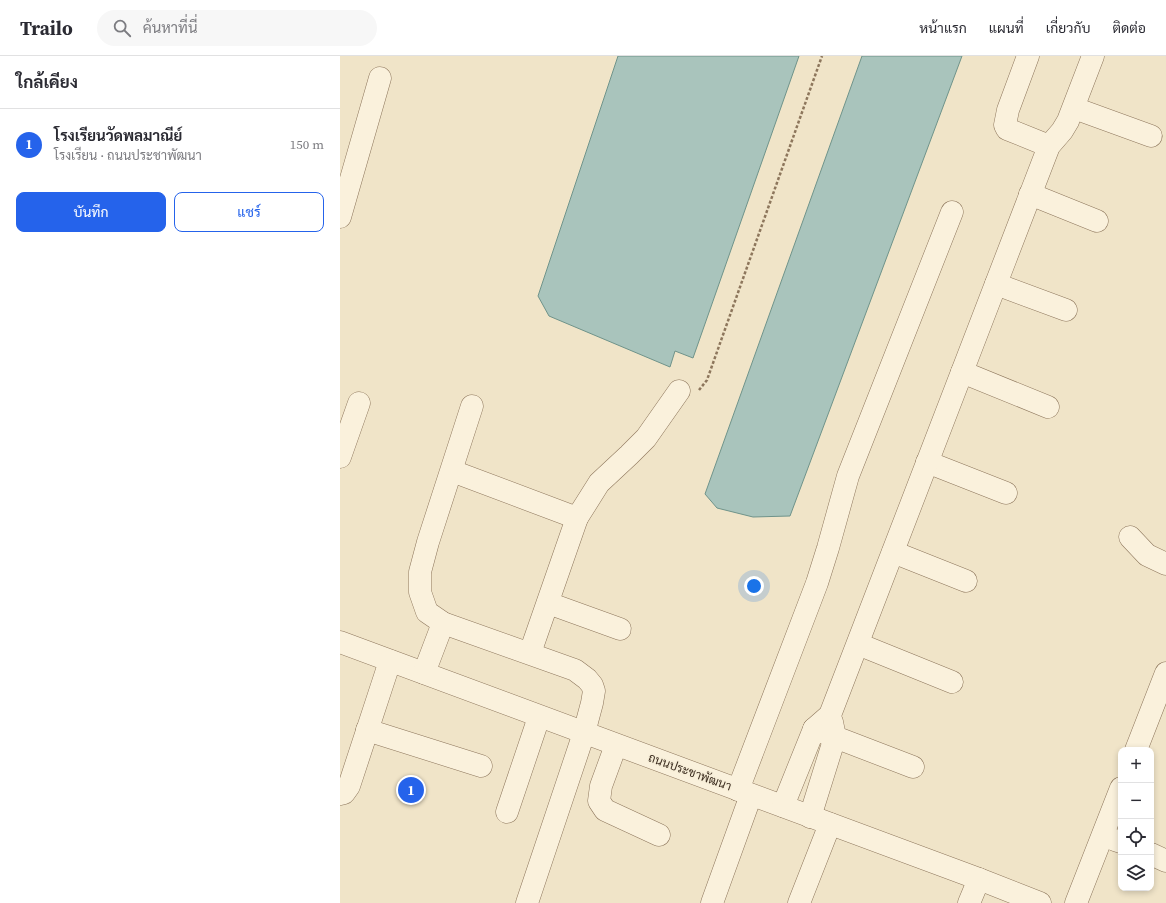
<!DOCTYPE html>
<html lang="th">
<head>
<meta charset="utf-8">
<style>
  :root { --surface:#fff; --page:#f7f7f7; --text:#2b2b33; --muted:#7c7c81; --line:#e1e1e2; --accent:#2563eb }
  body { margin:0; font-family:"Source Serif 4",Sarabun,serif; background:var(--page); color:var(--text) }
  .controls { position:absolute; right:12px; bottom:12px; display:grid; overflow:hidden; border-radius:8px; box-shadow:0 2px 6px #0003 }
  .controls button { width:36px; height:36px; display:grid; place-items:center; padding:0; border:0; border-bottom:1px solid var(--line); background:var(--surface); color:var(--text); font:20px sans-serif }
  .you { position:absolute; left:414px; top:530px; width:14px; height:14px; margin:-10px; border:3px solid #fff; border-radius:50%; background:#1a73e8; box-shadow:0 0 0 6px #1a73e833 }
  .badge { display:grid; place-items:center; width:26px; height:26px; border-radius:50%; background:var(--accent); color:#fff; font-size:13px; font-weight:700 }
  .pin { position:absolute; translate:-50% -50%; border:2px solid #fff; box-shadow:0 1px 4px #0006 }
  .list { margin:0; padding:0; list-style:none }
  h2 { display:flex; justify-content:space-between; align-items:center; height:52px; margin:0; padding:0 16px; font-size:17px }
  h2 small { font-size:13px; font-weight:400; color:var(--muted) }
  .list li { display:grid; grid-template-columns:26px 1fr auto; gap:12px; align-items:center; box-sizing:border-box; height:72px; padding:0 16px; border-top:1px solid var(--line) }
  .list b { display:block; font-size:15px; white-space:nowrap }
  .list p { margin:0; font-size:13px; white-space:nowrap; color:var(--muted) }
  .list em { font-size:13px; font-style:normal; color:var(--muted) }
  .actions { display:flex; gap:8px; padding:12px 16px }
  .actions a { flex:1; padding:9px 0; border:1px solid var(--accent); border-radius:8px; text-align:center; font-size:14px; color:var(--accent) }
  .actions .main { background:var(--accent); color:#fff }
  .icon { flex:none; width:22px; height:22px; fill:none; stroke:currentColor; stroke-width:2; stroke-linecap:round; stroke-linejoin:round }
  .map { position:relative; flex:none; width:826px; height:847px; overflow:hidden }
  header { display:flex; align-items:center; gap:24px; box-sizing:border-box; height:56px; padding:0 20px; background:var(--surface); border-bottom:1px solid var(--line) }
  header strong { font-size:19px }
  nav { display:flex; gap:22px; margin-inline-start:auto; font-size:14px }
  .search { width:280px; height:36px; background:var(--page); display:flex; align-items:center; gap:10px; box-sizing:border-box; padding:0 14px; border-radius:22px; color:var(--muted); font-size:15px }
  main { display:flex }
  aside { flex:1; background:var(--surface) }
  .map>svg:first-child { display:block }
</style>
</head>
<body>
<header>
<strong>Trailo</strong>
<div class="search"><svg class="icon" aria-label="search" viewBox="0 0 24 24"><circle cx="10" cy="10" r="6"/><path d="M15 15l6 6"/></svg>ค้นหาที่นี่</div>
<nav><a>หน้าแรก</a><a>แผนที่</a><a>เกี่ยวกับ</a><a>ติดต่อ</a></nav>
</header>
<main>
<aside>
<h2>ใกล้เคียง<small></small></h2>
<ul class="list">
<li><span class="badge">1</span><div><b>โรงเรียนวัดพลมาณีย์</b><p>โรงเรียน · ถนนประชาพัฒนา</p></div><em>150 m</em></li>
</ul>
<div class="actions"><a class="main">บันทึก</a><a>แชร์</a></div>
</aside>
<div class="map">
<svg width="826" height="847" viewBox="0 0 826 847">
  <rect width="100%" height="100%" fill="#f0e4c8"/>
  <g fill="#a9c4bc" stroke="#6f938a">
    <polygon points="278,0 459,0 353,302 335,295 330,311 209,260 198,240"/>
    <polygon points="522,0 622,0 450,460 413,461 377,452 365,438"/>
  </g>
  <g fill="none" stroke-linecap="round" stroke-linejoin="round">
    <g stroke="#8d765c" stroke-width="23">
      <g id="minor">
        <polyline points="688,0 668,54 665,69 667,73 709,90"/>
        <polyline points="734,52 811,80"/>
        <polyline points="690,138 757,165"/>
        <polyline points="0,161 40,22"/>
        <polyline points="656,228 726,254"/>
        <polyline points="622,316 708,351"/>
        <polyline points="132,350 88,486 80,516 80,536 87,556 103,567 235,614 247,623 252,629 254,635 252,647 244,677 187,847"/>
        <polyline points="0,401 19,347"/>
        <polyline points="587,406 666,437"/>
        <polyline points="112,415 237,462 259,427 289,399 306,382 339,335"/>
        <polyline points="790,481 807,499 826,508"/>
        <polyline points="553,496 626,525"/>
        <polyline points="208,547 280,573"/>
        <polyline points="0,586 639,823 700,847"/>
        <polyline points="518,588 612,626"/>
        <polyline points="190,597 237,462"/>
        <polyline points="84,617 103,567"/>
        <polyline points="474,673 573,711"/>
        <polyline points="27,674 141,710"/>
        <polyline points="276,689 261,730 259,745 265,754 319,779"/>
        <polyline points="796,694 826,617"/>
        <polyline points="398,734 477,527 488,492 508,420 612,156"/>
        <polyline points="0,738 4,737 9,730 50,605"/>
        <polyline points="443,750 474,673 490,659 709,90 722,75 728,65 753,0"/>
        <polyline points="167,756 199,661"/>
        <polyline points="470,761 495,681 492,666"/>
        <polyline points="775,784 781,786"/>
        <polyline points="811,798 826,805"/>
        <polyline points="372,847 411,739"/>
        <polyline points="459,847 490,768"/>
        <polyline points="629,847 639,823"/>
        <polyline points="736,847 781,732"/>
      </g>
    </g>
    <polyline stroke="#8d765c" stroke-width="2.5" stroke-dasharray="3 2" stroke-linecap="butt" points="359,334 367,324 482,0"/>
    <use href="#minor" stroke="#faf1dc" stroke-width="22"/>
  </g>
  <g text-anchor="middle" stroke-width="3" stroke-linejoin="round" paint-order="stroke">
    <g font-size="12" fill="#3d2e20" stroke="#f7eed8">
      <text transform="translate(350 716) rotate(20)" y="4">ถนนประชาพัฒนา</text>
    </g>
  </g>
</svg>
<div class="controls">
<button>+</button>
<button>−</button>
<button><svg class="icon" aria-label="locate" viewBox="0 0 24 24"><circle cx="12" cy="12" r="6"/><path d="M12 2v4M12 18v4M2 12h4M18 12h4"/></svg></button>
<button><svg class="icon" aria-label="layers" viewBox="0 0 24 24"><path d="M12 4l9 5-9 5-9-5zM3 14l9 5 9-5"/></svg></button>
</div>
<div class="you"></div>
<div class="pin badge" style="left:71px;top:734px">1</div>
</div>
</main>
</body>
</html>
